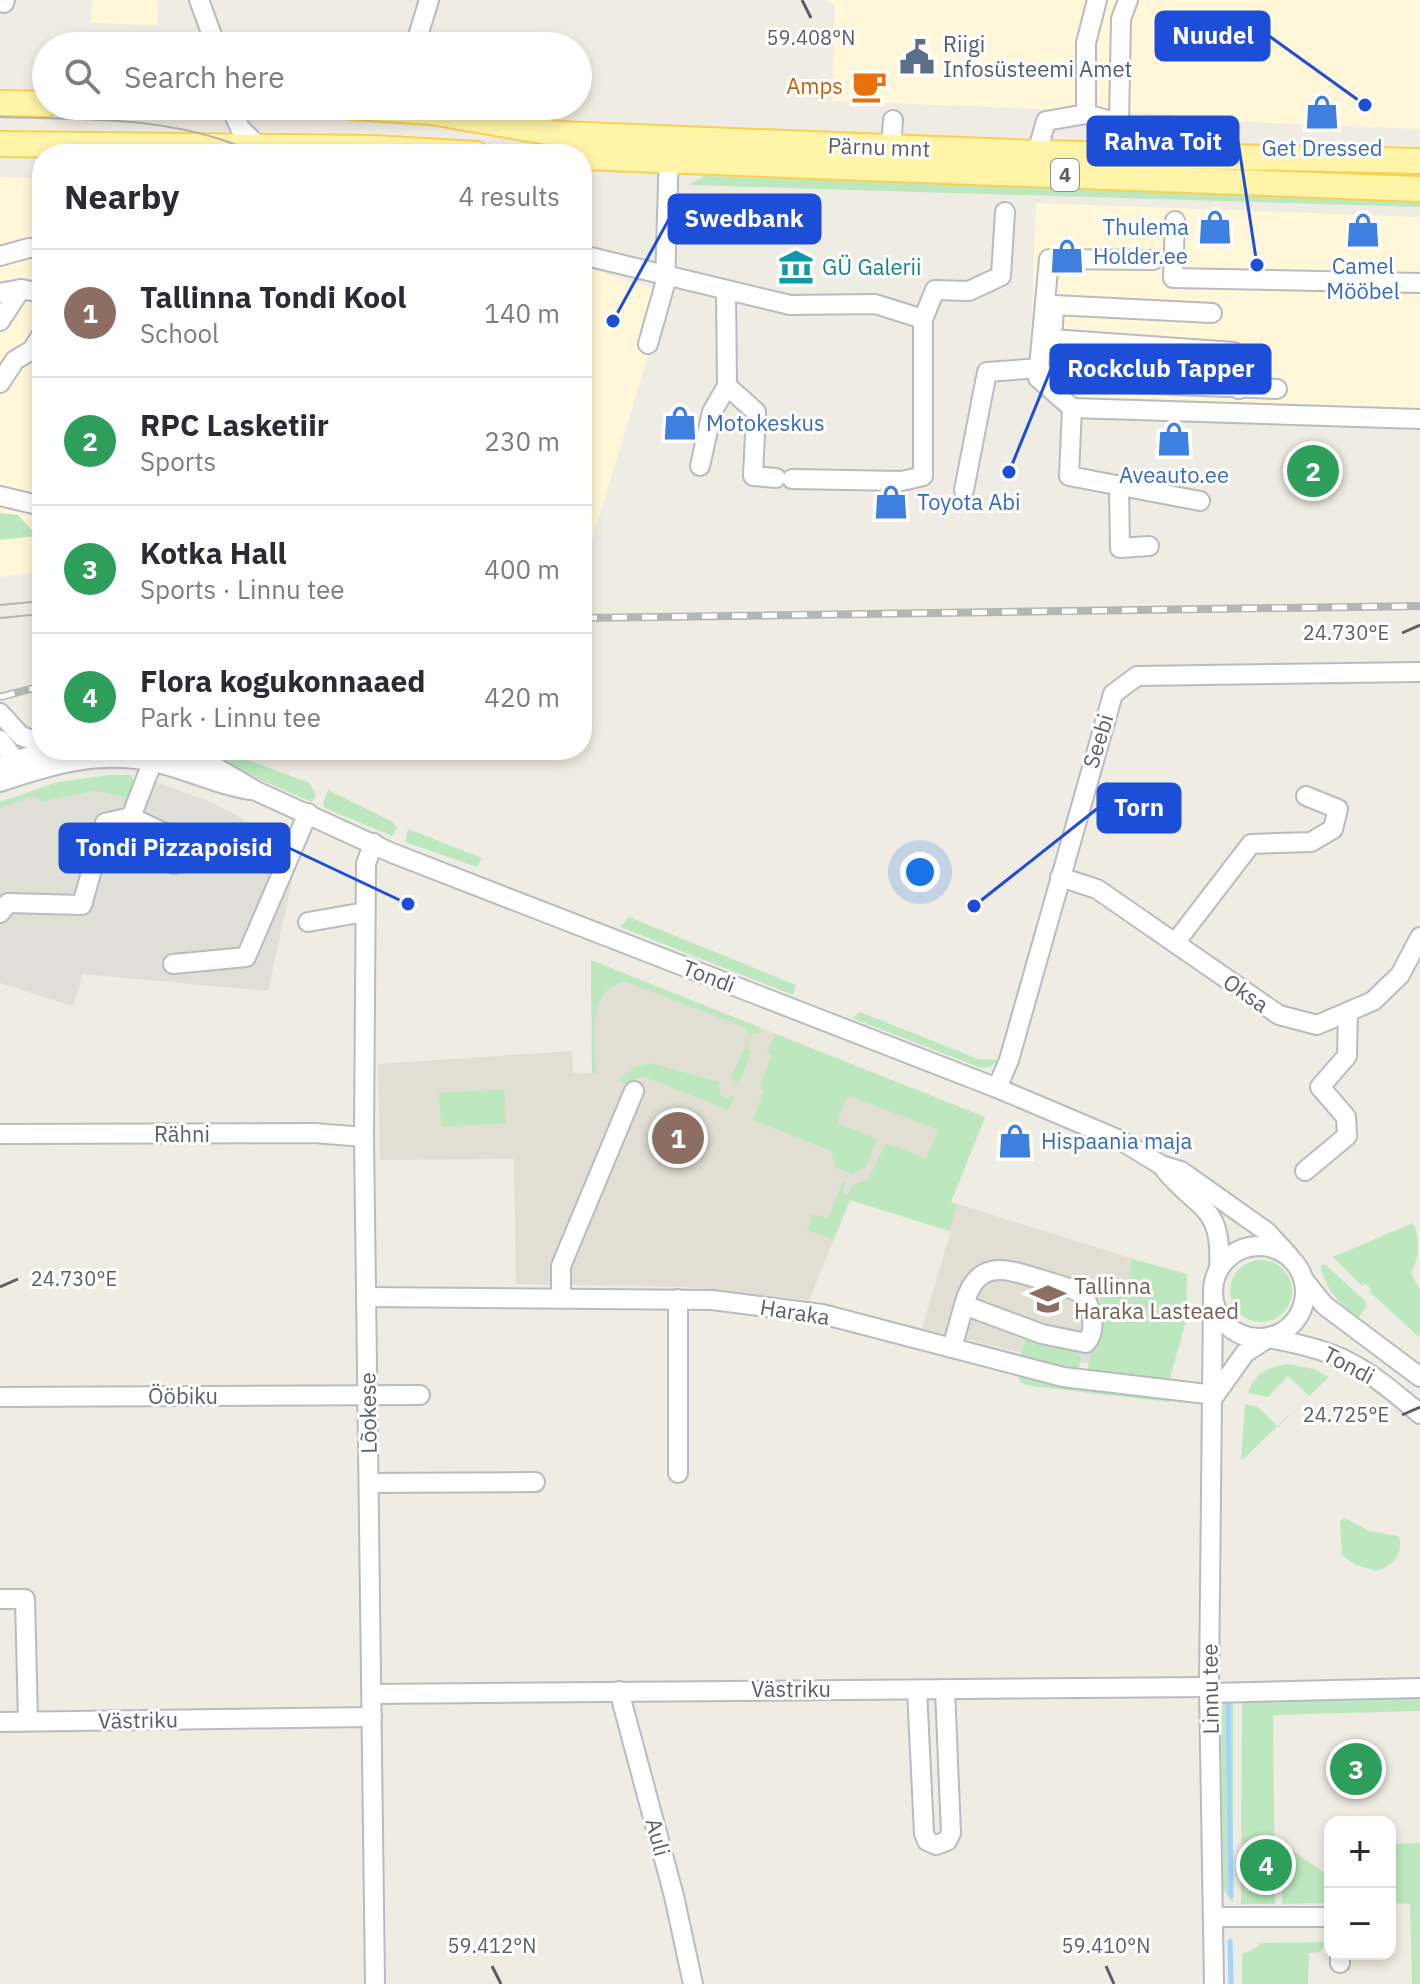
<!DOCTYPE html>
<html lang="en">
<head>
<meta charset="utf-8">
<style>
  :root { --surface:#fff; --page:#f7f7f7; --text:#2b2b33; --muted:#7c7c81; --line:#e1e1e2; --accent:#1a73e8 }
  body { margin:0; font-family:"IBM Plex Sans",sans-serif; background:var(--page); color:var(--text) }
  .controls { position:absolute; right:24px; bottom:24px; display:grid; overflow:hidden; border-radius:16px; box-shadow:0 4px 12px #0003 }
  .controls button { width:72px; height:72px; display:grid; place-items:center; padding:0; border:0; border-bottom:2px solid var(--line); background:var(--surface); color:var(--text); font:40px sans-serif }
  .you { position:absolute; left:920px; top:872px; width:28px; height:28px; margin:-20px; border:6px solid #fff; border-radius:50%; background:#1a73e8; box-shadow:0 0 0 12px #1a73e833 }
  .badge { display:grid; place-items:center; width:52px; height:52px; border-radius:50%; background:var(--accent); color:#fff; font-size:26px; font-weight:700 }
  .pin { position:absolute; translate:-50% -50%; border:4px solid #fff; box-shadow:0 2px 8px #0006 }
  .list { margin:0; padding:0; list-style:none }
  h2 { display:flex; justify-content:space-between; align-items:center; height:104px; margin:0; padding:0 32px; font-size:34px }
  h2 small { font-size:26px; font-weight:400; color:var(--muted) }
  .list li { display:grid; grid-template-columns:52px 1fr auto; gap:24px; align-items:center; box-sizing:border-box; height:128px; padding:0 32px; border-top:2px solid var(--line) }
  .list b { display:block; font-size:30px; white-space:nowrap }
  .list p { margin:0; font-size:26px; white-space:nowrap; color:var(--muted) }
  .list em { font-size:26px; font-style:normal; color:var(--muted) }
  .icon { flex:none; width:44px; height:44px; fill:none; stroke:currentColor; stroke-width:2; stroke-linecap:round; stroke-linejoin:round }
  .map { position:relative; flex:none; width:1420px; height:1984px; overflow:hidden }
  .search { position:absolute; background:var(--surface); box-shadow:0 4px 12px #0003; left:32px; top:32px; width:560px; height:88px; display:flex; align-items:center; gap:20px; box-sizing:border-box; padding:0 28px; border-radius:44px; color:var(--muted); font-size:30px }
  .panel { position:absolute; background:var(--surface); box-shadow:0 4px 12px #0003; left:32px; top:144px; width:560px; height:616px; border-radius:32px }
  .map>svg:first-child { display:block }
</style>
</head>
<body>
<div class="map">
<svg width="1420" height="1984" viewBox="0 0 1420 1984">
  <rect width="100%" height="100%" fill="#efece3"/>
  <g fill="#fff7d7">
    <polygon points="92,0 158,0 157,25 91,23"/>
    <polygon points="826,0 1420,0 1420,129 1174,119 1173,114 832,101 835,6"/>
    <polygon points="0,177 42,178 42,572 0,577"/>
    <polygon points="1036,203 1420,217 1420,412 1064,397 1030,362"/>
    <polygon points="582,266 667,293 592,541 582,541"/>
  </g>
  <polygon fill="#dfded7" points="141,777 208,801 243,819 248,830 298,853 268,991 83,974 73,1006 0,983 0,808 33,795 41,802 94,791 132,799"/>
  <polygon fill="#e1ded3" points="591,960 985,1117 951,1202 1165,1269 1165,1375 1026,1354 922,1328 951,1231 850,1200 809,1300 683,1287 516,1284 514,1159 380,1160 378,1064 572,1051 573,1073 592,1073"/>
  <g fill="#bde8bf">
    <polygon points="705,176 1420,201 1420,207 688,185"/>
    <polygon points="0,513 18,515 37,536 0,540"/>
    <polygon points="226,752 310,783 316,796 312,802 216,761"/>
    <polygon points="108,775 131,775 134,781 128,798 94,791 41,802 33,796 0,808 0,802 58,782"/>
    <polygon points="328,790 393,822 397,828 392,836 325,808 323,803"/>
    <polygon points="408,829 482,858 477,867 405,842"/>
    <polygon points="629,917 796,985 793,995 620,927"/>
    <path d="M591 960 760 1028 758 1034 752 1033 747 1049 751 1052 738 1085 731 1077 749 1039 747 1028 626 982C585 986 596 1044 596 1074L592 1073Z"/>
    <polygon points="860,1012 978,1059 998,1060 992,1066 981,1068 852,1018"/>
    <polygon points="775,1034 985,1117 951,1202 957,1205 949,1231 850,1200 833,1240 807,1230 813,1214 828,1218 843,1181 846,1182 842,1192 848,1195 853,1184 868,1180 886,1143 926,1159 938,1130 848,1095 837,1123 877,1139 866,1167 852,1174 835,1167 831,1151 753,1120 764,1090 759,1088 772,1055 767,1053"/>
    <polygon points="650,1063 719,1082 720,1094 726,1098 735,1095 728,1110 645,1077 635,1079 628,1085 619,1081 635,1067"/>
    <polygon points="504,1089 506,1123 441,1127 439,1093"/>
    <path d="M1413 1223C1420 1238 1420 1257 1411 1273L1420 1290V1338L1370 1292 1371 1289 1365 1284 1362 1286 1333 1257Z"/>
    <path d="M1132 1259 1187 1274 1186 1321 1169 1382 1090 1372 1088 1369 1101 1298C1133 1288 1125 1294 1132 1259Z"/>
    <circle cx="1261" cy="1291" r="31"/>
    <path d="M1325 1264 1365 1301 1367 1306 1359 1317C1336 1302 1328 1291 1320 1266Z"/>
    <polygon points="1026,1338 1075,1345 1081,1356 1078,1372 1020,1358"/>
    <path d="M1287 1364 1314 1369 1329 1377 1241 1461 1245 1404 1258 1407 1278 1427 1309 1396 1288 1376 1268 1397 1248 1393C1254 1373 1267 1367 1287 1364Z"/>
    <polygon points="1017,1375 1090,1390 1169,1399 1169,1402 1031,1386 1021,1383"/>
    <path d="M1345 1518 1369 1531 1398 1536C1406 1551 1391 1568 1376 1571L1356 1565 1342 1555 1340 1521Z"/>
    <polygon points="1420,1694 1420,1711 1273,1715 1275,1904 1241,1904 1242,1697"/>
    <polygon points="1233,1696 1233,1903 1223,1889 1221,1719 1224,1697"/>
    <polygon points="1420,1843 1420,1984 1412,1984 1410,1904 1390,1903 1390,1844"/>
    <polygon points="1282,1851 1293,1851 1330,1877 1330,1903 1282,1904"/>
    <polygon points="1327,1942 1320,1952 1309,1953 1308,1984 1242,1984 1242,1954 1258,1947 1259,1943"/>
  </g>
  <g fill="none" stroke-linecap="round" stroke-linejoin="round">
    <g stroke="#a2d3ff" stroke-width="5">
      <polyline points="1228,1699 1231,1896"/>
      <polyline points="1230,1941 1231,1984"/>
    </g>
    <g stroke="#b8bbc0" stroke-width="22">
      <g id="minor">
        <polyline points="199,0 216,46"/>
        <polyline points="4,3 5,0"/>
        <polyline points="415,46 429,0"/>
        <polyline points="230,106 240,128 259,147"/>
        <polyline points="1086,114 1086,43 1097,0"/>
        <polyline points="1119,123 1121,19 1128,0"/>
        <polyline points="891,147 893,120"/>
        <polyline points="1034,163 1046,121 1086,114 1119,123 1129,165"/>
        <polyline points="1175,221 1173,278 1420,283"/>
        <polyline points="582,255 790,305 875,304 923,319 923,476 902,481 792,479"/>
        <polyline points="0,256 29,248 42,248"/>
        <polyline points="1153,260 1049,259 1038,378 1072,408 1069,476 1200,501"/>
        <polyline points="726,290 727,386 756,412 753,476 776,478"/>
        <polyline points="0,293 21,289 42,293"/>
        <polyline points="923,319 935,290 969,291 1001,276 1005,212"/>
        <polyline points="0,321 21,289"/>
        <polyline points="1053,326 1054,305 1212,313"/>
        <polyline points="1052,339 1234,352 1239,389"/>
        <polyline points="648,344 665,284 669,150"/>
        <polyline points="1074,381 1277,389"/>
        <polyline points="0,383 15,360 32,350 42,334"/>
        <polyline points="1072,408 1420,419"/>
        <polyline points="700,466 712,412 727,386"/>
        <polyline points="1119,486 1120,548 1149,546"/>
        <polyline points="964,490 987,372 1040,368"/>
        <polyline points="0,496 42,506"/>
        <polyline points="0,713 21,736 42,743"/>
        <polyline points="0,740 12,756 26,766"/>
        <polyline points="160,750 212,765 256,791 392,853 997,1088 1122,1141 1161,1165 1181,1171 1267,1232 1289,1256"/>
        <polyline points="0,766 48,750"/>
        <path d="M0 782C50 765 100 750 153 762 187 769 216 785 250 790"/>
        <polyline points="131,817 181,841 175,864"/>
        <polyline points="374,843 366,863 364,1137 375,1984"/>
        <polyline points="1060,877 1097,889 1279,1015 1317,1025 1373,1001 1400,975 1420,937"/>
        <polyline points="0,913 8,903 82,905 105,823 131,817 157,750"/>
        <polyline points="308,922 365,912"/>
        <polyline points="1175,943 1251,844 1311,842 1333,829 1338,809 1306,796"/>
        <polyline points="173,964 246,957 308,813"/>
        <polyline points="997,1088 1009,1060 1113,694 1137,676 1420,672"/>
        <polyline points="0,1134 314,1133 364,1137"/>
        <path d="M1165 1170C1199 1211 1223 1205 1219 1269"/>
        <polyline points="1305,1171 1347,1136 1346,1117 1320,1087 1347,1056 1348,1012"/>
        <circle cx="1259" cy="1292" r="46"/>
        <polyline points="1304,1280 1324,1305 1420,1377"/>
        <polyline points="367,1297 712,1300 822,1314 1063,1377 1215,1395"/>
        <polyline points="561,1297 561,1266 634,1091"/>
        <polyline points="678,1299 678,1473"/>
        <polyline points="1213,1299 1209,1687 1214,1984"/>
        <path d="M1268 1338C1344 1352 1362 1365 1420 1414"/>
        <path d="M952 1348 964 1305 1042 1334 1086 1343C1098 1329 1091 1310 1084 1295 1072 1287 1057 1285 1043 1280 1006 1269 977 1257 964 1305"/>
        <polyline points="1215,1395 1245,1353 1268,1338"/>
        <polyline points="0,1397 420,1395"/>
        <polyline points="369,1483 535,1482"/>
        <polyline points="0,1599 25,1599 28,1721"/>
        <polyline points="917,1690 924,1833 927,1841 936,1845 947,1841 951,1833 945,1689"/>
        <polyline points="619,1691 674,1896 693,1984"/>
        <polyline points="1210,1693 1420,1688"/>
        <polyline points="372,1694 1209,1687"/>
        <polyline points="0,1722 372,1717"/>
        <polyline points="1213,1917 1330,1917"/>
        <polyline points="1340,1954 1340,1963"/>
      </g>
    </g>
    <g stroke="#f9d051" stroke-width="28">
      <g id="major">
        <polyline points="0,103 46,104"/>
        <polyline points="340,106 431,112 559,134 1037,153 1420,161"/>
        <polyline points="0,144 372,148 476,154"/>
        <polyline points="582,157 1420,189"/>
      </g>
    </g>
    <use href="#minor" stroke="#fff" stroke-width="18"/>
    <use href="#major" stroke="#fff4a7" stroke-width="24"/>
    <g stroke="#b4b5b5" stroke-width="2">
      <path d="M0 117C88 120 176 115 258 154"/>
      <polyline points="0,605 42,601"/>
      <polyline points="0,618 42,614"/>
    </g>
    <g stroke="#b4b5b5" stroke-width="8">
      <g id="rail">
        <polyline points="582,618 1420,606"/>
        <polyline points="0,697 42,686"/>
      </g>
    </g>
    <use href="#rail" stroke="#fff" stroke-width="5" stroke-dasharray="15" stroke-linecap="butt"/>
  </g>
  <path fill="none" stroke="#5b5f64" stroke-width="3" d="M802 0 811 18M1402 633 1420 625M0 1287 18 1279M1402 1415 1420 1407M492 1966 501 1984M1106 1966 1114 1984"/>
  <defs>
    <g id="civic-bare" transform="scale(2.76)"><path d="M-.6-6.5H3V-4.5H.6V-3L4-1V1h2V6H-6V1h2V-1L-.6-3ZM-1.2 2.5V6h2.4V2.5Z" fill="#5c6f8a" stroke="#fff" stroke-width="2.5" paint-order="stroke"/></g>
    <g id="cafe-bare" transform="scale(2.76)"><path d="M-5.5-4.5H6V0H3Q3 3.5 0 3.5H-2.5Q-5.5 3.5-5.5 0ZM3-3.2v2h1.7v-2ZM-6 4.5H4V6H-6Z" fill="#e8710a" stroke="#fff" stroke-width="2.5" paint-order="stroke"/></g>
    <g id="shop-bare" transform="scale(2.76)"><path d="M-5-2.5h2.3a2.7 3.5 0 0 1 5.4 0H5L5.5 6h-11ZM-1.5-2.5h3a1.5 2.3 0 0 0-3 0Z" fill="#3f7fe0" stroke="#fff" stroke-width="2.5" paint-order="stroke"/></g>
    <g id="museum-bare" transform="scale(2.76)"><path d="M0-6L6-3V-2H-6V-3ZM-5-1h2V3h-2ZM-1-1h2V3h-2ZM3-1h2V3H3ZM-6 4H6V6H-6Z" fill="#0f9aa8" stroke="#fff" stroke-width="2.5" paint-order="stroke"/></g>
    <g id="school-bare" transform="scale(2.76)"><path d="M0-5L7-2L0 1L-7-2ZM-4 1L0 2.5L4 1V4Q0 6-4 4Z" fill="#8d6e63" stroke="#fff" stroke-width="2.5" paint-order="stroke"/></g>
  </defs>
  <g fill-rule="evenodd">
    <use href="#civic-bare" x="917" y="57"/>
    <use href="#cafe-bare" x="869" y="86"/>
    <use href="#shop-bare" x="1322" y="112"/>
    <use href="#shop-bare" x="1215" y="227"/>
    <use href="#shop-bare" x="1363" y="230"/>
    <use href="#shop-bare" x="1067" y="256"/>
    <use href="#museum-bare" x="796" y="267"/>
    <use href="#shop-bare" x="680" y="423"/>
    <use href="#shop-bare" x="1174" y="439"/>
    <use href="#shop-bare" x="891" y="502"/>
    <use href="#shop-bare" x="1015" y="1141"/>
    <use href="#school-bare" x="1048" y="1299"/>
  </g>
  <g text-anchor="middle" stroke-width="6" stroke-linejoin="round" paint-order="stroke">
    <rect fill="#fff" stroke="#8c8f92" stroke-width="2" x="1051" y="159" width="28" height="32" rx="6"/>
    <g font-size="20" font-weight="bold" fill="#5b5f64">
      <text x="1065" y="182">4</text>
    </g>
    <g font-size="22" fill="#4e5e75" stroke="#fff" text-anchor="start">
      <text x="943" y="52">Riigi<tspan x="943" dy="25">Infosüsteemi Amet</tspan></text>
    </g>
    <g font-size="22" fill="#c56008" stroke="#fff" text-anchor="end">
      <text x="843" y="94">Amps</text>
    </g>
    <g font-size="22" fill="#5b5f64" stroke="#fff">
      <text transform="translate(879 147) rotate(2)" y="8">Pärnu mnt</text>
      <text transform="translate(1098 741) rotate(-73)" y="8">Seebi</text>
      <text transform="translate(709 976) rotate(21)" y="8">Tondi</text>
      <text transform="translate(1246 993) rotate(35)" y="8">Oksa</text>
      <text x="182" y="1142">Rähni</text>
      <text transform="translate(795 1312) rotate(9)" y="8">Haraka</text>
      <text transform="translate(1349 1365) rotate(28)" y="8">Tondi</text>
      <text x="183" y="1404">Ööbiku</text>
      <text transform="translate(368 1413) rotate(-91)" y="8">Lõokese</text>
      <text x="791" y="1697">Västriku</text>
      <text transform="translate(1210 1689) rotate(-91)" y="8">Linnu tee</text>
      <text transform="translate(138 1720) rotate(-1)" y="8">Västriku</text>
      <text transform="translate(658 1837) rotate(75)" y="8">Auli</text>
    </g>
    <g font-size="22" fill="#366cbe" stroke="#fff" text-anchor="start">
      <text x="1322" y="156" text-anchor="middle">Get Dressed</text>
      <text x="1189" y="235" text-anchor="end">Thulema</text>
      <text x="1093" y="264">Holder.ee</text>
      <text x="1363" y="274" text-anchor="middle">Camel<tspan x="1363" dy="25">Mööbel</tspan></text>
      <text x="706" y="431">Motokeskus</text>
      <text x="1174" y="483" text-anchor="middle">Aveauto.ee</text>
      <text x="917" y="510">Toyota Abi</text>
      <text x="1041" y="1149">Hispaania maja</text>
    </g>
    <g font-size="22" fill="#0d838f" stroke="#fff" text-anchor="start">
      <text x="822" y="275">GÜ Galerii</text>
    </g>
    <g font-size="22" fill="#785e54" stroke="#fff" text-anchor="start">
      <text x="1074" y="1294">Tallinna<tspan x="1074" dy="25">Haraka Lasteaed</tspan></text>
    </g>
  </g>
  <g font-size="20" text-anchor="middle" fill="#5b5f64" stroke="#fff" stroke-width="6" stroke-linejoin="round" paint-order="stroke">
    <text x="811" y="45">59.408°N</text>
    <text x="1346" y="640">24.730°E</text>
    <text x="74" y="1286">24.730°E</text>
    <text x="1346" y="1422">24.725°E</text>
    <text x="492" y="1953">59.412°N</text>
    <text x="1106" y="1953">59.410°N</text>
  </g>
  <path fill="none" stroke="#1d4ed8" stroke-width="3" d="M1365 105L1269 36M1257 265L1238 141M613 321L669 219M1009 472L1051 369M974 906L1098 808M408 904L289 848"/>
  <g fill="#1d4ed8" stroke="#fff" stroke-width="3">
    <circle cx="1365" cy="105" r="8"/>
    <circle cx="1257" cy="265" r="8"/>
    <circle cx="613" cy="321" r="8"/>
    <circle cx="1009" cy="472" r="8"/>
    <circle cx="974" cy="906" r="8"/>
    <circle cx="408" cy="904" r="8"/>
  </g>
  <g fill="#1d4ed8" stroke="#1d4ed8" stroke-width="3">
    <rect x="1156" y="12" width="113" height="48" rx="8"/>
    <rect x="1088" y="117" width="150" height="48" rx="8"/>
    <rect x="669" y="195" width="151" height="48" rx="8"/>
    <rect x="1051" y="345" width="219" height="48" rx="8"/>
    <rect x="1098" y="784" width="82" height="48" rx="8"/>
    <rect x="60" y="824" width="229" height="48" rx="8"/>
  </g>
  <g font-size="24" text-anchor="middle" font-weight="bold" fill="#fff">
    <text x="1213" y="44">Nuudel</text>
    <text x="1163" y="150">Rahva Toit</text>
    <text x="744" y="227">Swedbank</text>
    <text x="1161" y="377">Rockclub Tapper</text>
    <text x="1139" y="816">Torn</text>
    <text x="174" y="856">Tondi Pizzapoisid</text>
  </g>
</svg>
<div class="controls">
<button>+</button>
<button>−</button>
</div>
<div class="you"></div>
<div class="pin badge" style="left:678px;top:1138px;background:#8d6e63">1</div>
<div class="pin badge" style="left:1313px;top:471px;background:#2e9e5b">2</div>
<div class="pin badge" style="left:1356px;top:1769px;background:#2e9e5b">3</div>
<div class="pin badge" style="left:1266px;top:1865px;background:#2e9e5b">4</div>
<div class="search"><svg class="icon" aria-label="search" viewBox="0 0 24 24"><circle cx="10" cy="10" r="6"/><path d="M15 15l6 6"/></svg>Search here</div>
<section class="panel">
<h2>Nearby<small>4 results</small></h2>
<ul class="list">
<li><span class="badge" style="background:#8d6e63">1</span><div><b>Tallinna Tondi Kool</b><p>School</p></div><em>140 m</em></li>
<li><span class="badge" style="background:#2e9e5b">2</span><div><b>RPC Lasketiir</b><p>Sports</p></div><em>230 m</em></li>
<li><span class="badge" style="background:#2e9e5b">3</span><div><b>Kotka Hall</b><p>Sports · Linnu tee</p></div><em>400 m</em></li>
<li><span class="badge" style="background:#2e9e5b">4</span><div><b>Flora kogukonnaaed</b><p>Park · Linnu tee</p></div><em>420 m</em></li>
</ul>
</section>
</div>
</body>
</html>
